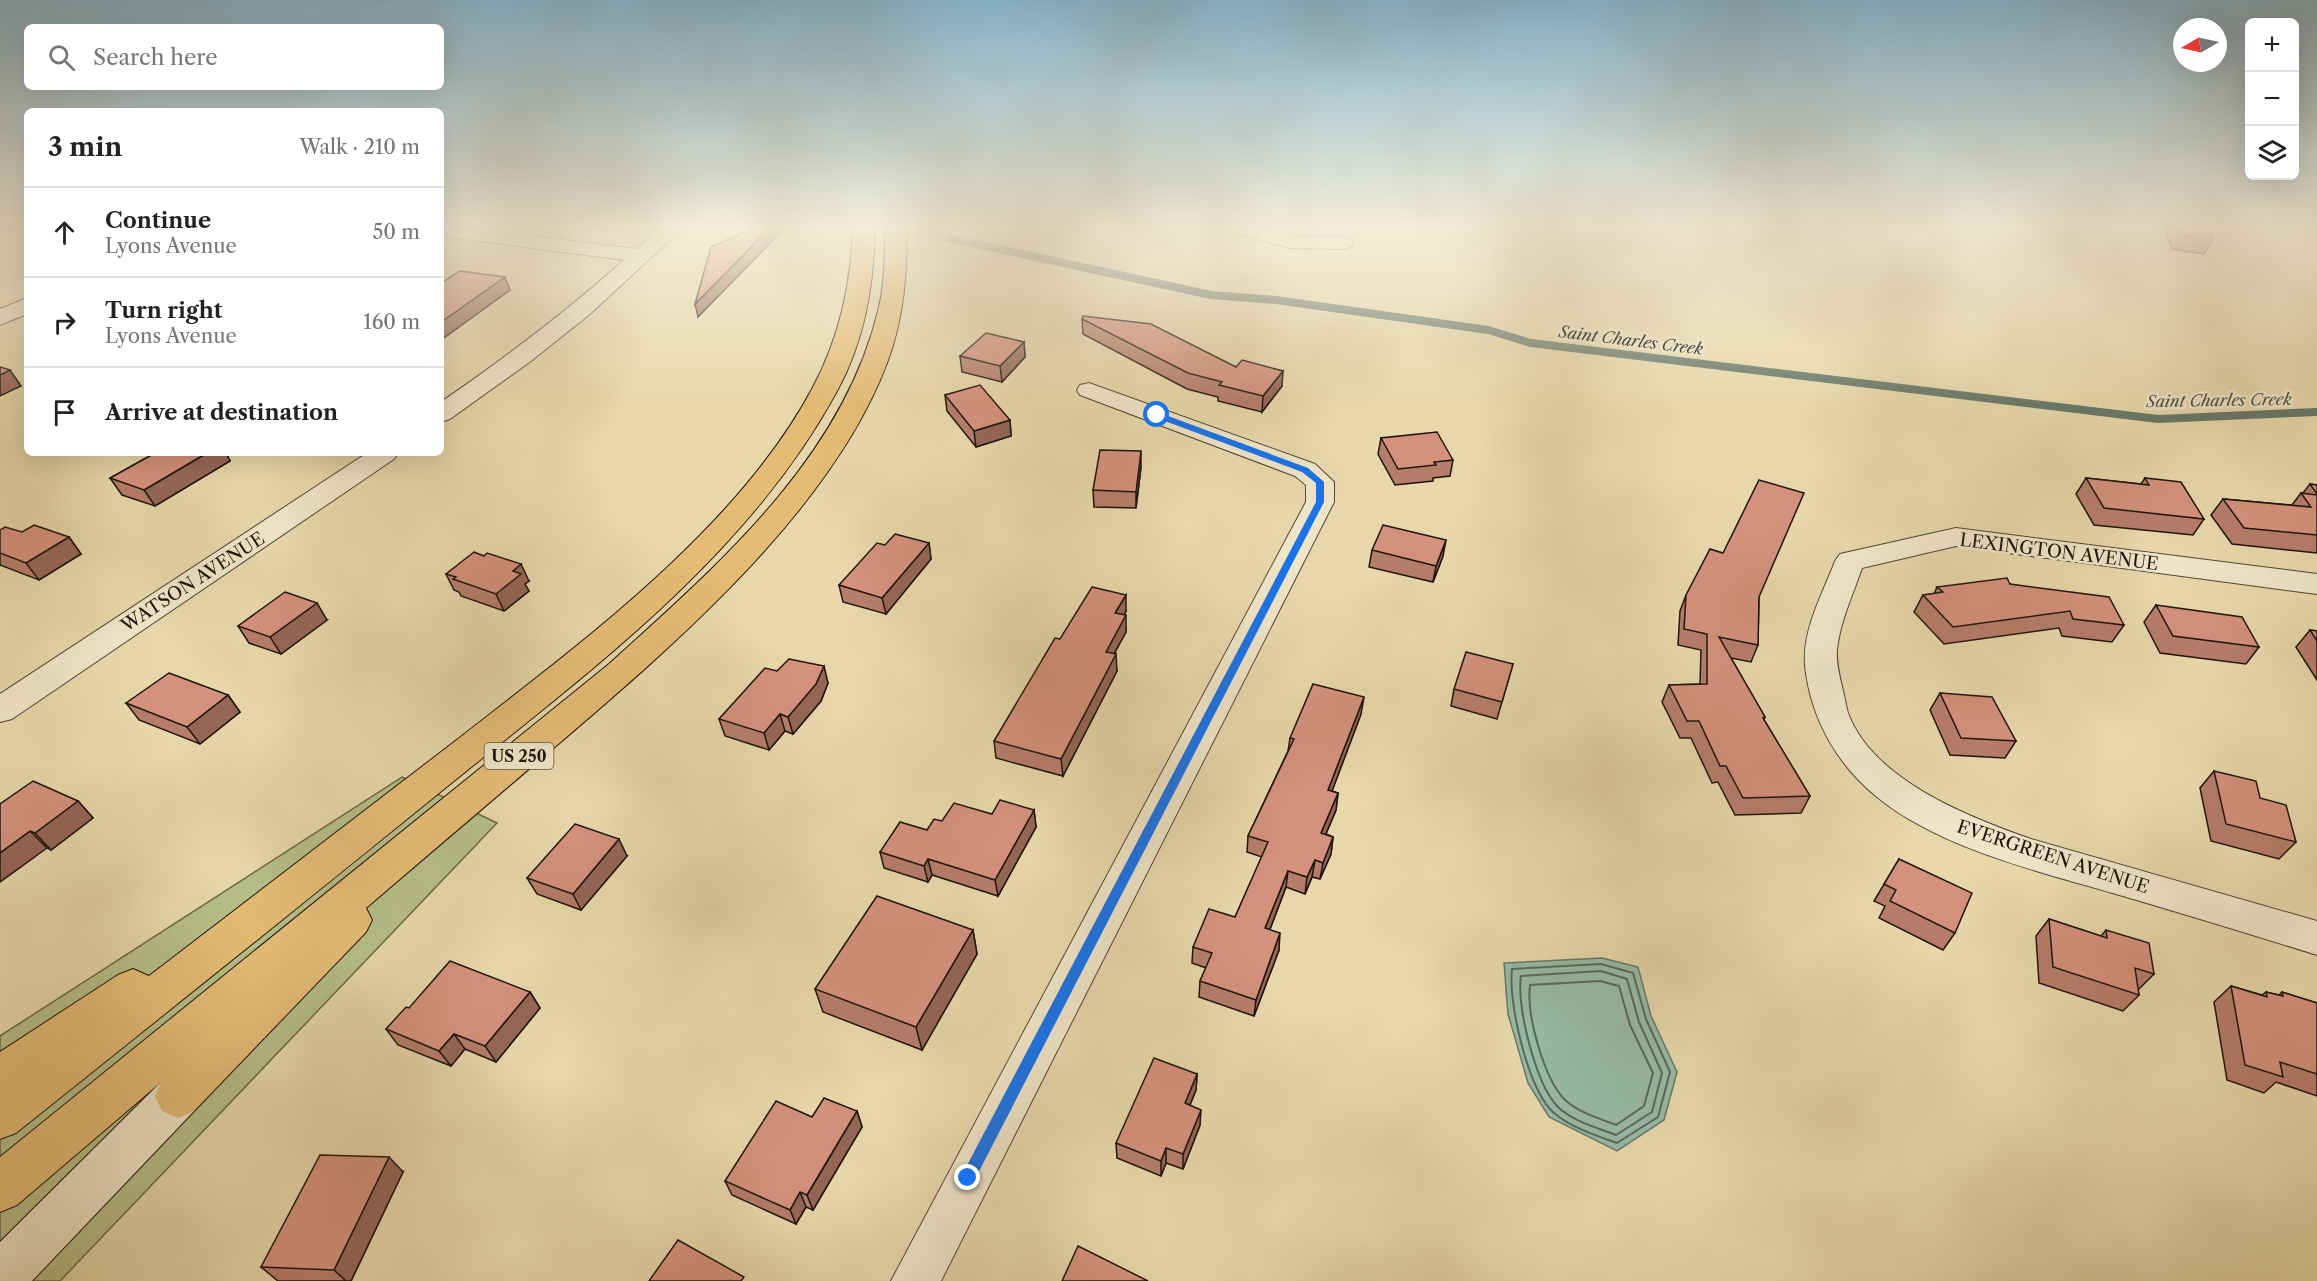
<!DOCTYPE html>
<html lang="en">
<head>
<meta charset="utf-8">
<style>
  :root { --surface:#fff; --page:#f2f2f2; --text:#222; --muted:#767676; --line:#e0e0e0 }
  body { margin:0; font-family:"Libre Caslon Text",serif; background:var(--page); color:var(--text) }
  .controls { position:absolute; right:18px; top:18px; display:grid; overflow:hidden; border-radius:9px; box-shadow:0 6px 24px #0002 }
  .controls button { width:54px; height:54px; display:grid; place-items:center; padding:0; border:0; border-bottom:2px solid var(--line); background:var(--surface); color:var(--text); font:30px sans-serif }
  .compass { position:absolute; left:2173px; top:18px; width:54px; height:54px; border-radius:50%; background:var(--surface); box-shadow:0 6px 24px #0002; rotate:261deg }
  .stop { position:absolute; width:18px; height:18px; margin:-14px; border:4px solid #1a73e8; border-radius:50%; background:#fff }
  .stop.end { background:#1a73e8; border-color:#fff; box-shadow:0 2px 6px #0008 }
  .list { margin:0; padding:0; list-style:none }
  h2 { display:flex; justify-content:space-between; align-items:center; height:78px; margin:0; padding:0 24px; font-size:26px }
  h2 small { font-size:20px; font-weight:400; color:var(--muted) }
  .list li { display:grid; grid-template-columns:39px 1fr auto; gap:18px; align-items:center; box-sizing:border-box; height:90px; padding:0 24px; border-top:2px solid var(--line) }
  .list b { display:block; font-size:22px; white-space:nowrap }
  .list p { margin:0; font-size:20px; white-space:nowrap; color:var(--muted) }
  .list em { font-size:20px; font-style:normal; color:var(--muted) }
  .icon { flex:none; width:33px; height:33px; fill:none; stroke:currentColor; stroke-width:2; stroke-linecap:round; stroke-linejoin:round }
  .map { position:relative; flex:none; width:2317px; height:1281px; overflow:hidden }
  .search { position:absolute; background:var(--surface); box-shadow:0 6px 24px #0002; left:24px; top:24px; width:420px; height:66px; display:flex; align-items:center; gap:15px; box-sizing:border-box; padding:0 21px; border-radius:9px; color:var(--muted); font-size:22px }
  .panel { position:absolute; background:var(--surface); box-shadow:0 6px 24px #0002; left:24px; top:108px; width:420px; height:348px; border-radius:9px }
  .map>svg:first-child { display:block }
</style>
</head>
<body>
<div class="map">
<svg width="2317" height="1281" viewBox="0 0 2317 1281">
  <rect width="100%" height="100%" fill="#e7d7aa"/>
  <filter id="stains"><feTurbulence type="fractalNoise" baseFrequency=".00333" numOctaves="4"/><feColorMatrix values="0 0 0 0 .2 0 0 0 0 .09 0 0 0 0 .02 0 0 0 .5 -.17"/></filter>
  <radialGradient id="worn" r=".72"><stop offset=".6" stop-color="#630" stop-opacity="0"/><stop offset="1" stop-color="#630" stop-opacity=".3"/></radialGradient>
  <polygon fill="#b6be88" stroke="#6a694a" stroke-width="1.5" points="402,777 497,823 60,1281 0,1281 0,1036"/>
  <polygon fill="#97baa6" stroke="#677869" stroke-width="1.5" points="1602,958 1638,967 1651,1016 1677,1072 1664,1120 1617,1151 1549,1117 1528,1083 1508,1014 1504,963"/>
  <g fill="none" stroke-linecap="round" stroke-linejoin="round">
    <g stroke="#5a675a" stroke-width="2">
      <path d="M1601 964 1633 973 1646 1019 1670 1072 1658 1117 1617 1143C1597 1136 1570 1127 1554 1113 1528 1090 1508 1003 1512 969Z"/>
      <path d="M1601 971 1627 979 1639 1022 1662 1073 1652 1112 1616 1135C1598 1128 1572 1121 1558 1107 1536 1085 1516 1006 1521 976Z"/>
      <path d="M1600 981 1619 986 1630 1025 1653 1073 1644 1106 1616 1125C1600 1119 1578 1112 1565 1100 1544 1079 1526 1014 1530 985Z"/>
    </g>
    <polyline stroke="#677869" stroke-width="8" points="949,238 1211,295 1276,300 1488,330 1531,343 2158,419 2317,412"/>
    <g stroke="#504534" stroke-width="2">
      <g id="street">
        <path d="M441 225 637 249 663 225H686L590 314 531 361 450 419 441 422V402C505 358 566 312 624 260L441 236Z"/>
        <polygon points="1220,225 1254,225 1291,236 1344,237 1351,239 1354,243 1351,247 1344,249 1290,248 1223,229"/>
        <polygon points="27,298 27,314 0,325 0,309"/>
        <polygon points="1089,383 1315,464 1334,482 1334,502 941,1281 891,1281 1306,502 1306,485 1295,476 1080,395 1077,390 1080,385"/>
        <polygon points="367,453 398,453 394,459 12,719 0,722 0,694"/>
        <path d="M1956 528 2317 574V594L1956 546 1862 568C1853 595 1840 621 1837 650 1836 664 1840 677 1843 691 1845 698 1846 706 1848 713 1873 780 1968 817 2031 839L2317 921V955C2250 934 2184 914 2116 894 2040 872 1939 848 1877 797 1837 765 1810 717 1805 665 1802 630 1823 593 1835 561L1840 554Z"/>
      </g>
    </g>
    <g stroke="#1e140d" stroke-width="2">
      <polygon id="secondary" points="178,1074 194,1081 201,1096 194,1111 32,1281 0,1281 0,1242 162,1081"/>
    </g>
    <g stroke="#1e140d" stroke-width="2">
      <g id="highway">
        <path d="M853 225H875C874 285 865 341 836 393 747 556 590 671 449 785 305 902 161 1017 16 1133L0 1139V1052L118 975 133 969 149 976C252 897 355 818 458 739 581 643 737 529 812 389 840 337 851 284 853 225Z"/>
        <path d="M885 225H907C907 273 904 319 887 363 832 510 673 646 556 746 492 800 429 854 366 908L372 920 366 932 194 1111 178 1118 162 1111 155 1096 161 1082 17 1205 0 1212V1157L609 664C717 566 842 459 878 311 885 284 885 254 885 225Z"/>
      </g>
    </g>
    <use href="#street" fill="#efe5c8" fill-rule="evenodd"/>
    <use href="#secondary" fill="#efe5c8" fill-rule="evenodd"/>
    <use href="#highway" fill="#e4bc75" fill-rule="evenodd"/>
  </g>
  <g fill="#b67d6b" stroke="#1e140d" stroke-width="1.5">
    <polygon points="2164,225 2207,225 2213,239 2204,254 2172,249"/>
    <polygon points="1082,319 1236,367 1282,386 1262,412 1218,401 1218,397 1187,389 1083,334"/>
    <polygon points="1024,342 1025,357 1002,382 962,372 960,356"/>
    <polygon points="945,395 1010,420 1011,436 976,447 947,411"/>
    <polygon points="1381,438 1453,460 1450,476 1433,478 1433,481 1395,485 1378,454"/>
    <polygon points="155,453 226,453 230,461 155,506 122,495 110,478"/>
    <polygon points="1141,467 1136,508 1094,507 1093,490"/>
    <polygon points="2086,478 2141,484 2145,478 2204,519 2193,535 2094,525 2076,494"/>
    <polygon points="2310,484 2317,485 2317,553 2232,544 2211,515 2223,499 2292,505 2301,493 2303,493"/>
    <polygon points="0,530 69,537 81,554 39,580 0,565"/>
    <polygon points="929,543 931,559 886,614 843,602 839,585 885,545"/>
    <polygon points="1372,550 1443,556 1433,582 1369,567"/>
    <polygon points="446,574 529,581 525,584 529,591 504,611 461,596 459,592 454,590"/>
    <polygon points="2010,584 2124,625 2112,642 2062,636 2059,628 1944,644 1914,612 1923,595 1934,594 1937,587"/>
    <polygon points="1686,595 1759,597 1758,645 1751,662 1731,658 1765,717 1764,720 1810,796 1801,813 1735,815 1718,782 1712,783 1691,738 1680,738 1662,702 1669,685 1700,684 1701,650 1678,645 1680,611"/>
    <polygon points="2156,605 2259,647 2246,664 2160,653 2144,622"/>
    <polygon points="1126,611 1124,615 1126,632 1114,654 1117,671 1063,776 996,758 994,741 1060,639"/>
    <polygon points="327,620 281,654 249,643 238,626"/>
    <polygon points="2310,630 2317,631 2317,680 2296,647"/>
    <polygon points="1513,664 1497,719 1451,706 1454,689"/>
    <polygon points="777,671 828,683 821,701 793,734 785,731 769,750 725,736 719,719"/>
    <polygon points="1940,693 2016,741 2005,758 1950,755 1930,710"/>
    <polygon points="228,695 240,712 200,744 139,720 126,703"/>
    <polygon points="1361,714 1332,791 1338,793 1336,810 1326,834 1333,837 1331,854 1320,879 1312,877 1305,894 1286,887 1270,929 1279,950 1254,1016 1199,997 1200,981 1206,968 1192,963 1193,947 1235,917 1262,857 1247,852 1248,836 1288,751 1290,738"/>
    <polygon points="2214,771 2260,798 2296,842 2279,859 2211,841 2200,788"/>
    <polygon points="78,801 93,818 51,850 47,848 0,804"/>
    <polygon points="1034,810 1036,827 998,896 932,875 928,882 884,868 880,852 927,830 942,821 992,814"/>
    <polygon points="627,856 581,910 537,894 527,878"/>
    <polygon points="1899,859 1955,933 1943,950 1879,918 1885,906 1874,901"/>
    <polygon points="2049,919 2101,936 2106,930 2154,974 2138,990 2139,995 2123,1011 2039,983 2036,936"/>
    <polygon points="973,930 977,954 922,1050 823,1012 815,989"/>
    <polygon points="2231,986 2262,995 2266,992 2279,995 2282,992 2317,1003 2317,1096 2276,1082 2264,1093 2227,1080 2214,1002"/>
    <polygon points="530,992 540,1008 496,1062 465,1049 451,1066 398,1045 386,1029 409,1008"/>
    <polygon points="1197,1074 1196,1090 1190,1105 1200,1125 1183,1169 1166,1163 1161,1176 1117,1158 1116,1143"/>
    <polygon points="857,1111 862,1127 813,1210 806,1207 796,1224 732,1195 725,1181 812,1117"/>
    <polygon points="403,1172 351,1281 278,1281 261,1267"/>
  </g>
  <g fill="#946657" stroke="#1e140d" stroke-width="1.5">
    <polygon points="0,225 6,225 0,233"/>
    <polygon points="773,225 781,225 782,231 698,317 695,304"/>
    <polygon points="505,277 510,290 441,340 441,322"/>
    <polygon points="1024,342 1025,357 1002,382 1000,366"/>
    <polygon points="10,370 21,386 0,396 0,375"/>
    <polygon points="1283,371 1282,386 1262,412 1263,396"/>
    <polygon points="1010,420 1011,436 976,447 974,431"/>
    <polygon points="1141,451 1141,467 1136,508 1136,492"/>
    <polygon points="207,453 226,453 230,461 155,506 144,490"/>
    <polygon points="69,537 81,554 39,580 26,563"/>
    <polygon points="1446,540 1443,556 1433,582 1436,566"/>
    <polygon points="929,543 931,559 886,614 882,598"/>
    <polygon points="521,564 529,581 525,584 529,591 504,611 496,594 513,571"/>
    <polygon points="1126,595 1126,611 1116,630 1115,613"/>
    <polygon points="317,603 327,620 281,654 270,637"/>
    <polygon points="1126,615 1126,632 1106,668 1106,652"/>
    <polygon points="1116,654 1117,671 1063,776 1061,759"/>
    <polygon points="824,666 828,683 821,701 793,734 788,717"/>
    <polygon points="228,695 240,712 200,744 187,727"/>
    <polygon points="1364,697 1361,714 1326,807 1328,790"/>
    <polygon points="780,714 785,731 769,750 764,733"/>
    <polygon points="1338,793 1336,810 1319,850 1321,833"/>
    <polygon points="78,801 93,818 51,850 35,833"/>
    <polygon points="1034,810 1036,827 998,896 995,880"/>
    <polygon points="30,831 47,848 0,882 0,853"/>
    <polygon points="1333,837 1331,854 1320,879 1323,863"/>
    <polygon points="619,839 627,856 581,910 573,894"/>
    <polygon points="928,859 932,875 928,882 924,866"/>
    <polygon points="1315,860 1312,877 1305,894 1307,877"/>
    <polygon points="1288,871 1286,887 1264,945 1265,928"/>
    <polygon points="973,930 977,954 922,1050 916,1027"/>
    <polygon points="1280,933 1279,950 1254,1016 1256,1000"/>
    <polygon points="530,992 540,1008 496,1062 485,1046"/>
    <polygon points="454,1034 465,1049 451,1066 439,1051"/>
    <polygon points="1197,1074 1196,1090 1184,1119 1185,1103"/>
    <polygon points="1201,1110 1200,1125 1183,1169 1183,1154"/>
    <polygon points="857,1111 862,1127 813,1210 807,1195"/>
    <polygon points="1166,1148 1166,1163 1161,1176 1161,1161"/>
    <polygon points="389,1157 403,1172 351,1281 346,1281 334,1270"/>
    <polygon points="800,1192 806,1207 796,1224 790,1210"/>
  </g>
  <g fill="#d4917c" stroke="#1e140d" stroke-width="1.5">
    <polygon points="759,225 773,225 695,304 711,247"/>
    <polygon points="2177,225 2207,225 2213,239 2180,235"/>
    <polygon points="460,271 505,277 441,322 441,283"/>
    <polygon points="1083,316 1151,324 1236,367 1242,360 1283,371 1263,396 1219,385 1222,382 1188,373 1082,319"/>
    <polygon points="986,333 1024,342 1000,366 960,356"/>
    <polygon points="0,367 10,370 0,375"/>
    <polygon points="980,385 1010,420 974,431 945,395"/>
    <polygon points="1437,432 1453,460 1434,462 1436,465 1398,469 1381,438"/>
    <polygon points="1100,450 1141,451 1136,492 1093,490"/>
    <polygon points="155,453 207,453 144,490 110,478"/>
    <polygon points="2086,478 2149,485 2145,478 2181,482 2204,519 2104,508"/>
    <polygon points="1759,480 1804,493 1759,597 1758,645 1719,637 1765,717 1763,718 1810,796 1743,798 1726,766 1720,766 1699,721 1687,721 1669,685 1707,684 1707,634 1684,629 1686,595 1710,549 1723,553"/>
    <polygon points="2310,484 2317,485 2317,494"/>
    <polygon points="2301,493 2317,495 2317,535 2244,528 2223,499 2311,507"/>
    <polygon points="34,525 69,537 26,563 0,553 0,530 5,527 22,532"/>
    <polygon points="1383,525 1446,540 1436,566 1372,550"/>
    <polygon points="895,534 929,543 882,598 839,585 877,543 885,545"/>
    <polygon points="474,552 484,556 487,553 521,564 513,571 521,574 496,594 453,579 456,577 446,574"/>
    <polygon points="2007,578 2010,584 2109,597 2124,625 2073,619 2070,611 1953,627 1923,595 1943,592 1937,587"/>
    <polygon points="1092,587 1126,595 1115,613 1126,615 1106,652 1116,654 1061,759 994,741 1055,638 1060,639"/>
    <polygon points="285,592 317,603 270,637 238,626"/>
    <polygon points="2156,605 2242,617 2259,647 2173,636"/>
    <polygon points="2310,630 2317,631 2317,641"/>
    <polygon points="1466,652 1513,664 1502,702 1454,689"/>
    <polygon points="789,659 824,666 816,684 788,717 780,714 764,733 719,719 765,668 777,671"/>
    <polygon points="169,673 228,695 187,727 126,703"/>
    <polygon points="1313,684 1364,697 1328,790 1338,793 1321,833 1333,837 1323,863 1315,860 1307,877 1288,871 1265,928 1280,933 1256,1000 1200,981 1212,953 1193,947 1209,909 1235,917 1268,842 1248,836 1294,739 1290,738"/>
    <polygon points="1940,693 1992,697 2016,741 1961,738"/>
    <polygon points="2214,771 2256,781 2260,798 2286,805 2296,842 2226,824"/>
    <polygon points="33,781 78,801 35,833 30,831 0,853 0,804"/>
    <polygon points="1000,800 1034,810 995,880 928,859 924,866 880,852 900,822 927,830 934,819 942,821 954,803 992,814"/>
    <polygon points="575,824 619,839 573,894 527,878"/>
    <polygon points="1899,859 1972,893 1955,933 1890,901 1896,890 1884,884"/>
    <polygon points="877,896 973,930 916,1027 815,989"/>
    <polygon points="2049,919 2107,938 2106,930 2149,943 2154,974 2135,968 2139,995 2053,967"/>
    <polygon points="450,961 530,992 485,1046 454,1034 439,1051 386,1029 406,1007 409,1008"/>
    <polygon points="2231,986 2267,997 2266,992 2283,996 2282,992 2317,1003 2317,1074 2280,1062 2283,1077 2245,1065"/>
    <polygon points="1154,1058 1197,1074 1185,1103 1201,1110 1183,1154 1166,1148 1161,1161 1116,1143"/>
    <polygon points="824,1098 857,1111 807,1195 800,1192 790,1210 725,1181 776,1101 812,1117"/>
    <polygon points="320,1155 389,1157 334,1270 261,1267"/>
    <polygon points="678,1240 744,1277 741,1281 649,1281"/>
    <polygon points="1078,1246 1148,1281 1062,1281"/>
  </g>
  <linearGradient id="sky" x2="0" y2="1"><stop stop-color="#87b6ce"/><stop offset="0.56" stop-color="#f4edd9"/><stop offset="1" stop-color="#f4edd9" stop-opacity="0"/></linearGradient>
  <rect width="2317" height="405" fill="url(#sky)"/>
  <polygon fill="#1a73e8" points="1154,413 1160,413 1308,468 1324,482 1324,502 973,1183 968,1185 963,1183 961,1178 963,1173 1316,502 1316,483 1302,472 1154,417"/>
  <g text-anchor="middle" stroke-width="5" stroke-linejoin="round" paint-order="stroke">
    <g font-size="16" font-style="italic" fill="#484e43" stroke="#efe5c8">
      <text transform="translate(1631 340) rotate(7)" y="6">Saint Charles Creek</text>
      <text transform="translate(2219 400) rotate(-1)" y="6">Saint Charles Creek</text>
    </g>
    <rect fill="#efe5c8" stroke="#5d5345" stroke-width="1.5" x="484.5" y="743" width="69" height="26" rx="4.5"/>
    <g font-size="16" font-weight="bold" fill="#1e140d">
      <text x="519" y="762">US 250</text>
    </g>
    <g font-size="18" fill="#1e140d" stroke="#efe5c8">
      <text transform="translate(2059 552) rotate(7)" y="6">LEXINGTON AVENUE</text>
      <text transform="translate(193 582) rotate(-33)" y="6">WATSON AVENUE</text>
      <text transform="translate(2053 857) rotate(18)" y="6">EVERGREEN AVENUE</text>
    </g>
  </g>
  <rect width="100%" height="100%" filter="url(#stains)"/>
  <rect width="100%" height="100%" fill="url(#worn)"/>
</svg>
<div class="controls">
<button>+</button>
<button>−</button>
<button><svg class="icon" aria-label="layers" viewBox="0 0 24 24"><path d="M12 4l9 5-9 5-9-5zM3 14l9 5 9-5"/></svg></button>
</div>
<svg class="compass" viewBox="-18 -18 36 36"><path d="M0-13l5 13h-10z" fill="#e53935"/><path d="M0 13l5-13h-10z" fill="#767676"/></svg>
<div class="stop" style="left:1157px;top:415px"></div>
<div class="stop end" style="left:968px;top:1178px"></div>
<div class="search"><svg class="icon" aria-label="search" viewBox="0 0 24 24"><circle cx="10" cy="10" r="6"/><path d="M15 15l6 6"/></svg>Search here</div>
<section class="panel">
<h2>3 min<small>Walk · 210 m</small></h2>
<ul class="list">
<li><svg class="icon" aria-label="ahead" viewBox="0 0 24 24"><path d="M12 20V5M6 11l6-6 6 6"/></svg><div><b>Continue</b><p>Lyons Avenue</p></div><em>50 m</em></li>
<li><svg class="icon" aria-label="right" viewBox="0 0 24 24"><path d="M7 20v-9h11M14 6l5 5-5 5"/></svg><div><b>Turn right</b><p>Lyons Avenue</p></div><em>160 m</em></li>
<li><svg class="icon" aria-label="arrive" viewBox="0 0 24 24"><path d="M6 21V4h12l-3 4 3 4H6"/></svg><div><b>Arrive at destination</b></div></li>
</ul>
</section>
</div>
</body>
</html>
